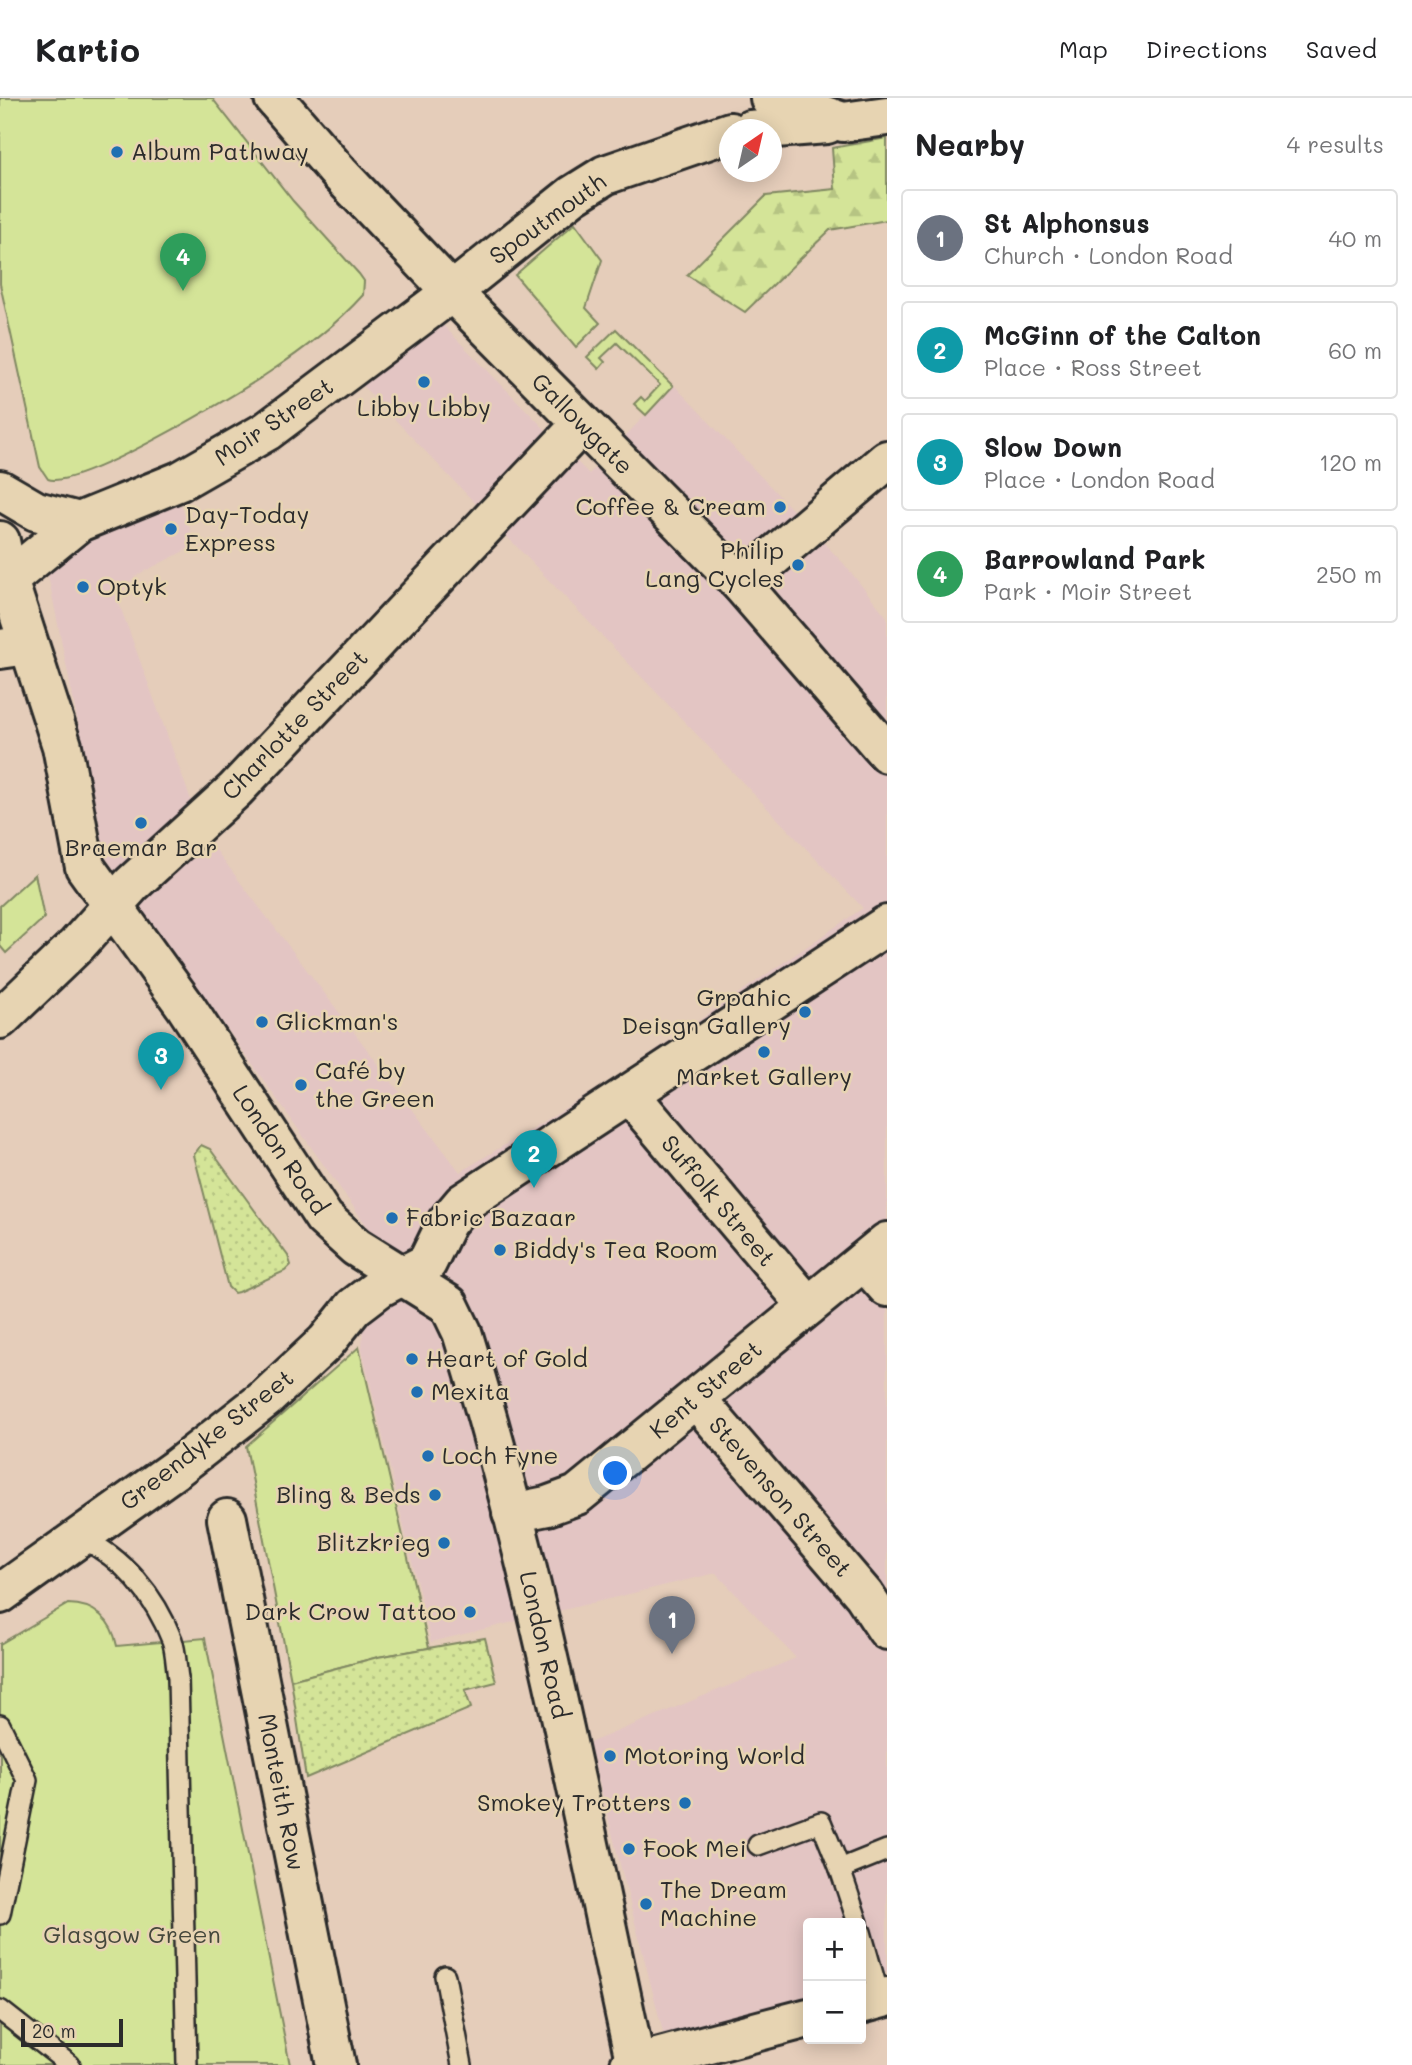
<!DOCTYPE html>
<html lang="en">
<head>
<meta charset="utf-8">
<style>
  :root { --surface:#fff; --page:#f6f6f6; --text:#202124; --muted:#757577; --line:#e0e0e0; --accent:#1f6fb2 }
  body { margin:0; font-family:Mali,sans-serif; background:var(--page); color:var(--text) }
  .controls { position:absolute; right:21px; bottom:21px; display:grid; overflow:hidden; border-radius:7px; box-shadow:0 4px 18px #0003 }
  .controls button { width:63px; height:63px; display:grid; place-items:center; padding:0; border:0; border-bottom:2px solid var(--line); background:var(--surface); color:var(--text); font:35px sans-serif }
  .compass { position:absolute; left:719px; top:21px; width:63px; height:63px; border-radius:50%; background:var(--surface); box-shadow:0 4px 18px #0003; rotate:34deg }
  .scale { position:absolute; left:21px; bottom:18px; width:102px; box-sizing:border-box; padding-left:7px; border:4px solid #2b2b2b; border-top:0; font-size:19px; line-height:24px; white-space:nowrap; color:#2b2b2b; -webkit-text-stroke:5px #e7d4b2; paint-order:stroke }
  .you { position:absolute; left:616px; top:1376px; width:24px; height:24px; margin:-18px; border:5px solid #fff; border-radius:50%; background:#1a73e8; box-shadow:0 0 0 10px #1a73e833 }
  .badge { display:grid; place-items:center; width:46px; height:46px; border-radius:50%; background:var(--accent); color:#fff; font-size:23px; font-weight:700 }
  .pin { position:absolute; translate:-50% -58px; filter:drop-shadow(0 2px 4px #0008) }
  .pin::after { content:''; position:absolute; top:37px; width:24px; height:21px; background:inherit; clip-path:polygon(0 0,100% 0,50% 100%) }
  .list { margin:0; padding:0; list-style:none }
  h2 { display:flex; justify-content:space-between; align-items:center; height:91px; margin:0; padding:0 28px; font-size:30px }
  h2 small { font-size:23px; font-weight:400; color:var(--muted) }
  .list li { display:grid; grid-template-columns:46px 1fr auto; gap:21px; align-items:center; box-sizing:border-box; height:98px; margin:0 14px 14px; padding:0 14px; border:2px solid var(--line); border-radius:7px }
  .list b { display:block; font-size:26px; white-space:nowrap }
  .list p { margin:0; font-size:23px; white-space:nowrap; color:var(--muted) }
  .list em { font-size:23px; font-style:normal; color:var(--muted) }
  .map { position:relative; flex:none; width:887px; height:1967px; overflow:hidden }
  header { display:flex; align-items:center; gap:42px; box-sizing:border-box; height:98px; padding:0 35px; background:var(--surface); border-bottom:2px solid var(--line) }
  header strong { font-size:33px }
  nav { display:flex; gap:38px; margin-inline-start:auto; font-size:24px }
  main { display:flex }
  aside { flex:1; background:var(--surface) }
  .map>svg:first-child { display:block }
</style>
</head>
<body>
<header>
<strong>Kartio</strong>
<nav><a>Map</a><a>Directions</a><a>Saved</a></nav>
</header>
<main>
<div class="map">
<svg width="887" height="1967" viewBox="0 0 887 1967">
  <defs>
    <pattern id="forest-firs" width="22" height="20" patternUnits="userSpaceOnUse" patternTransform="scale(1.75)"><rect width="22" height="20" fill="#d4e498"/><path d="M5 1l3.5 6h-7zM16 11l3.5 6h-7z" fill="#b6c483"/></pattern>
    <pattern id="garden-dots" width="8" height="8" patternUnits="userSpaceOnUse" patternTransform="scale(1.75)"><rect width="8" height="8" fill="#d4e498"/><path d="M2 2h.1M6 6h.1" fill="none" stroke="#b6c483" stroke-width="1.8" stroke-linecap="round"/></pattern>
  </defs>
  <rect width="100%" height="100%" fill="#e5cdba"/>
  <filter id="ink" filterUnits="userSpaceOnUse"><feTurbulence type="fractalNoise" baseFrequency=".0143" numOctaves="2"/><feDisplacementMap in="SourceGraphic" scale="14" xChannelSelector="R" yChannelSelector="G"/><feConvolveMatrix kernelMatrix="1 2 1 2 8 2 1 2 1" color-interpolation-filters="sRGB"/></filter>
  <g filter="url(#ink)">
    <polygon fill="#e3c5c3" points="438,222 589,376 674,287 844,466 887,519 887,1873 861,1882 861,1825 808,1825 808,1900 664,1938 589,1645 796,1560 716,1475 431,1544 362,1251 367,1128 105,759 47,472 77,435 176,394 196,447 135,478 117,500 203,735 460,1074 615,980 863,810 358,283"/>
    <g fill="#d4e498" stroke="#808862" stroke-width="2">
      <path d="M0 0H212L293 103 359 176 364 183 363 197C336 227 302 253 268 275 236 297 77 392 48 381L40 369 0 186Z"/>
      <polygon points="575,125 602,162 586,210 600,225 576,249 515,177"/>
      <polygon points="616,231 673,288 646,317 634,306 641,299 645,303 660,287 617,245 601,260 605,264 599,271 587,259"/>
      <polygon points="35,776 44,820 6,855 0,848 0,808"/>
      <polygon points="359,1249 429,1550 378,1559 291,1582 246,1348"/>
      <path d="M68 1506C95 1506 112 1522 117 1548L205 1540 290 1967H0V1546Z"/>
    </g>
    <polygon fill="url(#forest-firs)" stroke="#808862" stroke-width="2" points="887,40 887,122 830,132 745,214 687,177 766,98 835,91 832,50"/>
    <g fill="url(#garden-dots)" stroke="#808862" stroke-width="2">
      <polygon points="201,1047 210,1051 288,1158 291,1167 285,1173 238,1194 234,1195 228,1189 194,1057"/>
      <polygon points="485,1540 496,1584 465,1592 471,1610 306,1680 291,1582 378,1559"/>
    </g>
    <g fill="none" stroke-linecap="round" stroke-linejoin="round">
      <g stroke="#2b2b2b" stroke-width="24">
        <g id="service">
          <path d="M81 1440C124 1460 155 1498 172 1542 176 1553 176 1568 178 1580L187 1967"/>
          <polyline points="0,1627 27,1682 0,1816"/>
          <polyline points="758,1747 821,1724 840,1771 887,1752"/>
          <polyline points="840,1771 858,1825"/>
          <polyline points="861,1834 880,1901"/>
          <polyline points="445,1878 462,1967"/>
          <polyline points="0,1912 70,1967"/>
        </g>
      </g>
      <g stroke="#2b2b2b" stroke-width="44">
        <g id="minor">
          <polyline points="770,0 843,24 887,18"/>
          <polyline points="750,32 827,26"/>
          <polyline points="452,194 573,97 605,77 730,34"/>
          <polyline points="741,486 887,362"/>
          <polyline points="0,551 28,547"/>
          <polyline points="0,921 77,847 132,786 235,692 582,326"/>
          <polyline points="630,997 808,1208"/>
          <polyline points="864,1163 887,1189"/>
          <polyline points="697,1302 864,1497 887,1532"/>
          <polyline points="512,1415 547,1408 577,1397 887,1144"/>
          <polyline points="227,1421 336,1967"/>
          <polyline points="0,1496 178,1369 265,1301 326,1244 354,1209 379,1190 427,1165 447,1124 463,1105 887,827"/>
          <polyline points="861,1906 887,1899"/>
          <polyline points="630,1967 808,1920"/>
        </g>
      </g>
      <g stroke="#2b2b2b" stroke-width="44">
        <g id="tertiary">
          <polyline points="0,392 36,413 79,424"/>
          <polyline points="8,482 79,424 180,383 267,333 452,194"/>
        </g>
      </g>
      <g stroke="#2b2b2b" stroke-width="44">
        <g id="primary">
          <polyline points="274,0 339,75 452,194 741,486 887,655"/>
          <path d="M0 443 8 482 62 648 85 769 186 909 324 1120 356 1149 449 1207 462 1234C536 1474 583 1722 636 1967"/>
        </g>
      </g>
      <use href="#service" stroke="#e7d4b2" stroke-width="19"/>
      <use href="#minor" stroke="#e7d4b2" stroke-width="38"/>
      <use href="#tertiary" stroke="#e7d4b2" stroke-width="38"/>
      <use href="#primary" stroke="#e7d4b2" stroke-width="38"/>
    </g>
  </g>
  <g fill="#1f6fb2" stroke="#e7d4b2" stroke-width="2.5">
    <circle cx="117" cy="54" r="7"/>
    <circle cx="424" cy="284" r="7"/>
    <circle cx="780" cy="409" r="7"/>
    <circle cx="171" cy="431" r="7"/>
    <circle cx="798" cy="467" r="7"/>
    <circle cx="83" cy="489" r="7"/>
    <circle cx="141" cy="725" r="7"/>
    <circle cx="805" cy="914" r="7"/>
    <circle cx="262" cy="924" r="7"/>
    <circle cx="764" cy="954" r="7"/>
    <circle cx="301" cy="987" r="7"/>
    <circle cx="392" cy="1120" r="7"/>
    <circle cx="500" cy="1152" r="7"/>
    <circle cx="412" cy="1261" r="7"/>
    <circle cx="417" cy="1294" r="7"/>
    <circle cx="428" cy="1358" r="7"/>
    <circle cx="435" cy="1397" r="7"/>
    <circle cx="444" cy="1445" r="7"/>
    <circle cx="470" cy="1514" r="7"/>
    <circle cx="610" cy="1658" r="7"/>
    <circle cx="685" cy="1705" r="7"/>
    <circle cx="629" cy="1751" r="7"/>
    <circle cx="646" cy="1806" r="7"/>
  </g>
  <g text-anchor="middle" stroke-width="5" stroke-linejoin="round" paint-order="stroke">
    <g font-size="24" fill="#2b2b2b" stroke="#e7d4b2" text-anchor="start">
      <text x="131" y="62">Album Pathway</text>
      <text x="424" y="318" text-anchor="middle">Libby Libby</text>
      <text x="766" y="417" text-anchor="end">Coffee &amp; Cream</text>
      <text x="185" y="425">Day-Today<tspan x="185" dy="28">Express</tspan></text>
      <text x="784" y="461" text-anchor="end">Philip<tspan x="784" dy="28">Lang Cycles</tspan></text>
      <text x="97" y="497">Optyk</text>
      <text x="141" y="758" text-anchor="middle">Braemar Bar</text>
      <text x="791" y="908" text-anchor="end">Grpahic<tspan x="791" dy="28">Deisgn Gallery</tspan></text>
      <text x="276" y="932">Glickman's</text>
      <text x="315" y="981">Café by<tspan x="315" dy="28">the Green</tspan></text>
      <text x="764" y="987" text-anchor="middle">Market Gallery</text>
      <text x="406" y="1128">Fabric Bazaar</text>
      <text x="514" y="1160">Biddy's Tea Room</text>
      <text x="426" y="1269">Heart of Gold</text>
      <text x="431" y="1302">Mexita</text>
      <text x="442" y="1366">Loch Fyne</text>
      <text x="421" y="1405" text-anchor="end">Bling &amp; Beds</text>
      <text x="430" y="1453" text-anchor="end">Blitzkrieg</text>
      <text x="456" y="1522" text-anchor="end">Dark Crow Tattoo</text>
      <text x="624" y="1666">Motoring World</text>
      <text x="671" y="1713" text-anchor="end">Smokey Trotters</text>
      <text x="643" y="1759">Fook Mei</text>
      <text x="660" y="1800">The Dream<tspan x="660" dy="28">Machine</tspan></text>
    </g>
    <g font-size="24" fill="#2b2b2b" stroke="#e7d4b2">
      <text transform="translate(548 121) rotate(-36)" y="8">Spoutmouth</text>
      <text transform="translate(274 324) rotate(-34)" y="8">Moir Street</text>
      <text transform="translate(582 326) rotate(45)" y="8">Gallowgate</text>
      <text transform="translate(295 627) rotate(-46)" y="8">Charlotte Street</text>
      <text transform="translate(280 1052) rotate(56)" y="8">London Road</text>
      <text transform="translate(718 1103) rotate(50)" y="8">Suffolk Street</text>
      <text transform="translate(706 1292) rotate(-40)" y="8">Kent Street</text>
      <text transform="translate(207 1342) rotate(-38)" y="8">Greendyke Street</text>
      <text transform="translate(780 1399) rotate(49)" y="8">Stevenson Street</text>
      <text transform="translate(544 1547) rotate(77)" y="8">London Road</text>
      <text transform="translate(281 1694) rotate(79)" y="8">Monteith Row</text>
    </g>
    <g font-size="24" fill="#44473b" stroke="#e7d4b2">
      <text x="132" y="1845">Glasgow Green</text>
    </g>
  </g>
</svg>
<div class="controls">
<button>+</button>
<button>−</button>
</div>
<svg class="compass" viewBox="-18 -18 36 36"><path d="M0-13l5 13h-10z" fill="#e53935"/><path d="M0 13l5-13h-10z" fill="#757577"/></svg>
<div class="scale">20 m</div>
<div class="you"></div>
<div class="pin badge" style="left:672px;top:1556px;background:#6b7280">1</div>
<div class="pin badge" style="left:534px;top:1090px;background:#0f9aa8">2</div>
<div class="pin badge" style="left:161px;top:992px;background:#0f9aa8">3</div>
<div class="pin badge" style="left:183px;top:193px;background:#2e9e5b">4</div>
</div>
<aside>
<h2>Nearby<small>4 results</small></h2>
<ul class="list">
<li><span class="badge" style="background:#6b7280">1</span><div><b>St Alphonsus</b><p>Church · London Road</p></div><em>40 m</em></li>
<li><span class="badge" style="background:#0f9aa8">2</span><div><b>McGinn of the Calton</b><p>Place · Ross Street</p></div><em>60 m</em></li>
<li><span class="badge" style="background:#0f9aa8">3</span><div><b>Slow Down</b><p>Place · London Road</p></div><em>120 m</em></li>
<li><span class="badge" style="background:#2e9e5b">4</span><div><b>Barrowland Park</b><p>Park · Moir Street</p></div><em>250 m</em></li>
</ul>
</aside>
</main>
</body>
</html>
